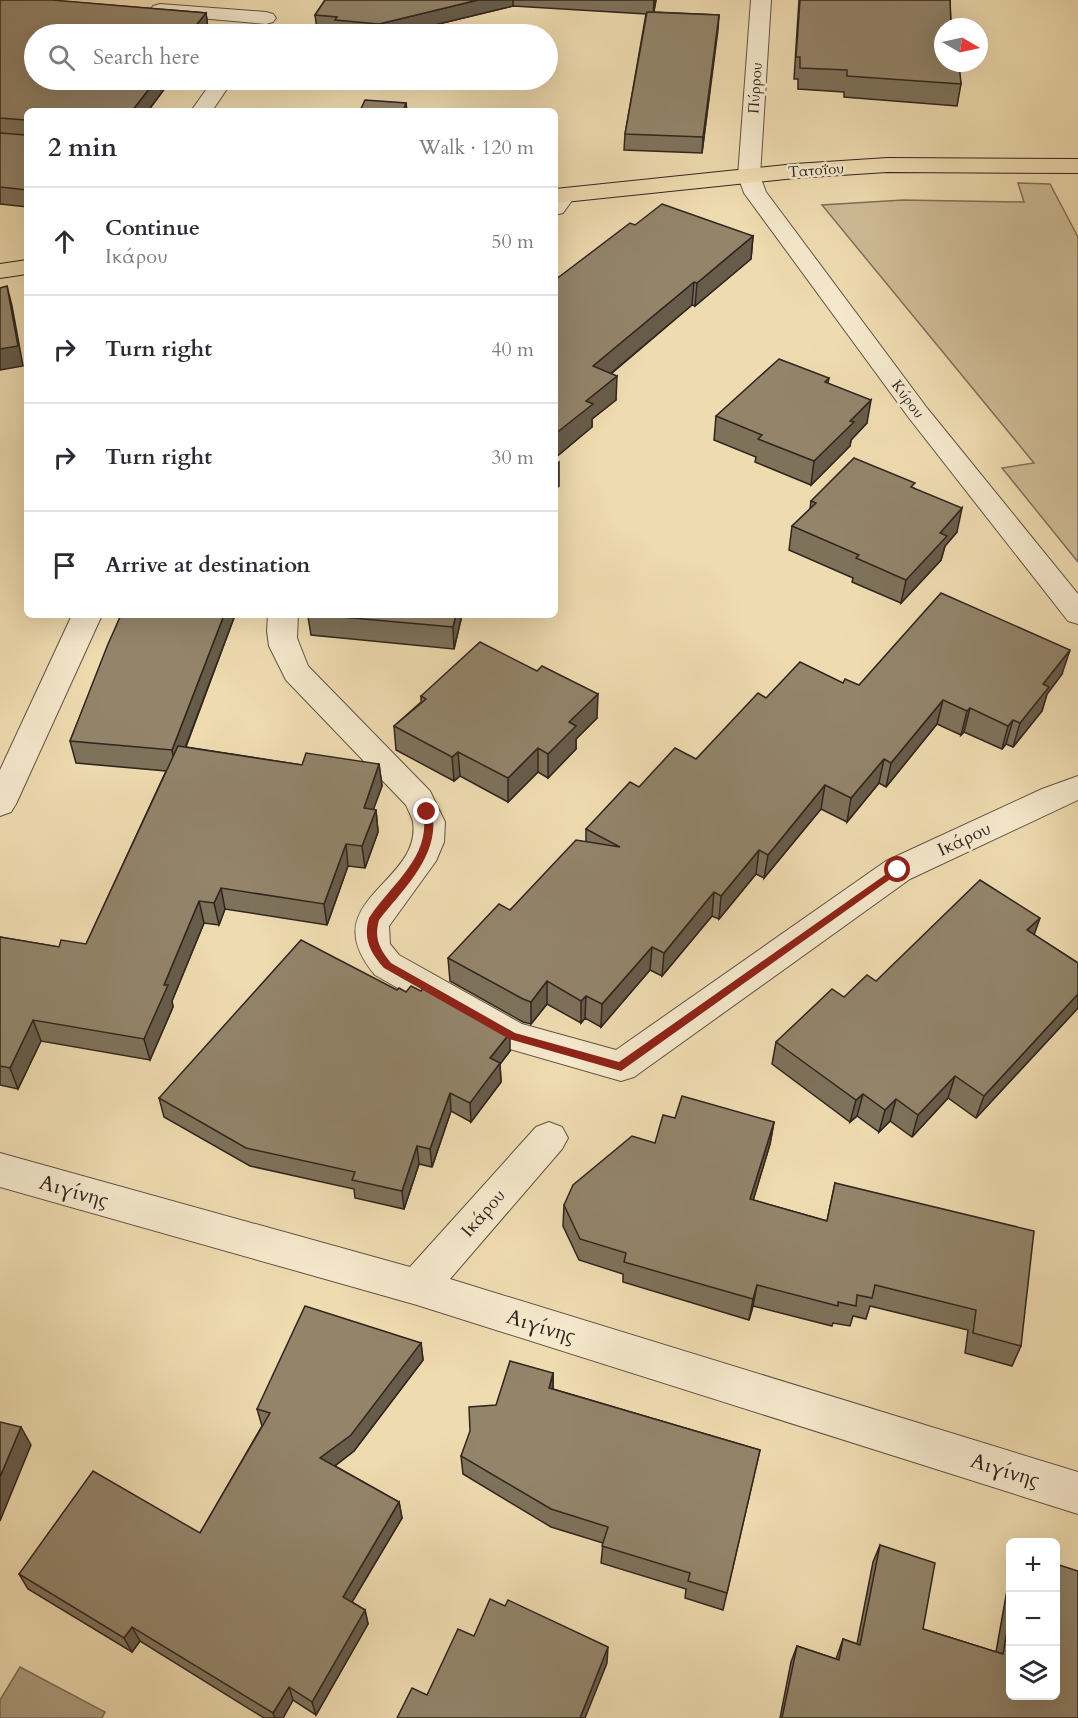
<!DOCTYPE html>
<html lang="en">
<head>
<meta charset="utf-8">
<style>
  :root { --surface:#fff; --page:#f7f7f7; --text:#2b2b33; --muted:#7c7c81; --line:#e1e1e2 }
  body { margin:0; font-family:Cardo,serif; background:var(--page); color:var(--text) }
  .controls { position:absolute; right:18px; bottom:18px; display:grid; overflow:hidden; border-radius:9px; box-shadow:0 6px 24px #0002 }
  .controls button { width:54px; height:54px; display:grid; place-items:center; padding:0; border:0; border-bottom:2px solid var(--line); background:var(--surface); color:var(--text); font:30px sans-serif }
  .compass { position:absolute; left:934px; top:18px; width:54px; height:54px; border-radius:50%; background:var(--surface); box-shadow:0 6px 24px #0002; rotate:99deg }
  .stop { position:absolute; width:18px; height:18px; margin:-14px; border:4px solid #8f2418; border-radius:50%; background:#fff }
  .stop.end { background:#8f2418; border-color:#fff; box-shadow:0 2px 6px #0008 }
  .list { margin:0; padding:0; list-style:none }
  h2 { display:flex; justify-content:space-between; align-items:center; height:78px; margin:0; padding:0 24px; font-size:26px }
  h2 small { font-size:20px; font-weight:400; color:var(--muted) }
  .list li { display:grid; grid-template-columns:39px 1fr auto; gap:18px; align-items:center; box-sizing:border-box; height:108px; padding:0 24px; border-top:2px solid var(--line) }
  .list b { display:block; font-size:22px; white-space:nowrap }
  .list p { margin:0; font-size:20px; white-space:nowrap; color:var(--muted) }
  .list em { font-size:20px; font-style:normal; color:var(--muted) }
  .icon { flex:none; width:33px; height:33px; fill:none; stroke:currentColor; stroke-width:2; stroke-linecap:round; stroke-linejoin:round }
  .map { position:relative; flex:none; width:1078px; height:1718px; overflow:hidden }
  .search { position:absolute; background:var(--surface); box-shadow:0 6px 24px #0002; left:24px; top:24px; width:534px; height:66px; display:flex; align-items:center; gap:15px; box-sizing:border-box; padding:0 21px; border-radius:33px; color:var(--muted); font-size:22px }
  .panel { position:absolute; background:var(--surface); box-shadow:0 6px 24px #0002; left:24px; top:108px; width:534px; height:510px; border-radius:9px }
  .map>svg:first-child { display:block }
</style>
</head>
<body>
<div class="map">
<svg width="1078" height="1718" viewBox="0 0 1078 1718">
  <rect width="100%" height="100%" fill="#efdbb0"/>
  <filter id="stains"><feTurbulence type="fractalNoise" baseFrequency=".00333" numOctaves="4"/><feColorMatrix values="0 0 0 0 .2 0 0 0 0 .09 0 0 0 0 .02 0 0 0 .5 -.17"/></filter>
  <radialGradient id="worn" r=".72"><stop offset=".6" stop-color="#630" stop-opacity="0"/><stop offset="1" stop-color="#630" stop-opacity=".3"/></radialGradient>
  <polygon fill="#cfbc97" stroke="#80705b" stroke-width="1.5" points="1018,183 1050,184 1078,237 1078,562 1002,468 1034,463 822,205 903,200 1024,202"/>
  <polygon fill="#ae9d7f" stroke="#7c6d59" stroke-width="1.5" points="20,1667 105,1712 102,1718 0,1718 0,1700"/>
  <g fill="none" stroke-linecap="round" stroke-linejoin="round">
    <g stroke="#605243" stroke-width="2">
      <g id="minor">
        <polygon points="751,0 771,0 760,176 766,192 927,408 1078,594 1078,624 1068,621 909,418 744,193 738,176"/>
        <polygon points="160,4 266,12 273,14 276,18 273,22 266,24 153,14 150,10 153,6"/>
        <polygon points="213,80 233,80 212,111 191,111"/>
        <polygon points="565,188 573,190 576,195 563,213 555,215 555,193"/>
        <polygon points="72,615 102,615 16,804 11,812 0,816 0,770"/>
        <path d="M268 615H298L297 638 308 666 430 791 445 822 444 842 436 861 389 926 390 944 399 955 522 1024 616 1050 886 861 1042 789 1078 776V800L910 879 634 1077 621 1081 499 1046 375 975C312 900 422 884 413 822 412 817 408 810 406 805L286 680 269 646 267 631Z"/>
        <polygon points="549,1122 562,1127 568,1138 562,1149 450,1279 1078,1472 1078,1514 417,1305 0,1187 0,1153 410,1267 536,1127"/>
      </g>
    </g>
    <g stroke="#30251f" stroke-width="2">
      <g id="major">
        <polygon points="887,158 1078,159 1078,173 887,172 795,178 555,203 555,189 795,164"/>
        <polygon points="27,260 27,274 0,278 0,264"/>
      </g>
    </g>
    <use href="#minor" fill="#f5e8cc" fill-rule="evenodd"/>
    <use href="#major" fill="#efdbb0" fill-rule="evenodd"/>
  </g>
  <g fill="#7e725b" stroke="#30251f" stroke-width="1.5">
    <polygon points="0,0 58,0 58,1 206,13 208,29 204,34 34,34 171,80 148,111 27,111 27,207 0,204"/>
    <polygon points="325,0 656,0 654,12 719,15 702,153 624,150 625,134 646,14 513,6 397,34 336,34 336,31 317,29 315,15"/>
    <polygon points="799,0 950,0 951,27 961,84 957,106 844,97 844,92 798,89 798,79 794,79"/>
    <polygon points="635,225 753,236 751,259 695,306 692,305 611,374 616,400 592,419 592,427 555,458 555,280"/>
    <polygon points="829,378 828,383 867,423 851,440 850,446 811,485 755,462 756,457 714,440 716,416"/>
    <polygon points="914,488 957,532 945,546 941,560 901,603 852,582 853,578 789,550 792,526 810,509 811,501"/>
    <polygon points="121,615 235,615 186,747 302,765 379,764 382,786 373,809 376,810 378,832 365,868 348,866 327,925 225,909 219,925 204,923 172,1001 173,1007 150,1060 41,1041 18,1089 0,1085 0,937 59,947 86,944 166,771 76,763 70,741"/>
    <polygon points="299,615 462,615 454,649 311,635 308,617 300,616"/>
    <polygon points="1062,674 1047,694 1042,711 1013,747 1006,744 1002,749 964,732 961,735 937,724 886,787 879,783 847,822 821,809 764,878 756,874 719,919 712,916 662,976 650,970 601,1027 585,1018 581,1023 547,1004 531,1024 523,1022 450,981 448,958 510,910 586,842 586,829 639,787 696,759 766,698 843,683 859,685"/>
    <polygon points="421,696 597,718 576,739 576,749 548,778 538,772 508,802 460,776 454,781 396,750 394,726 421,702"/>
    <polygon points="1034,935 1078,963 1078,1008 976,1118 948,1098 912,1137 890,1121 879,1132 857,1116 850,1122 772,1064 776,1042 844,997 876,981"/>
    <polygon points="510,1051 500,1064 501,1082 471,1122 451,1111 432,1167 419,1164 404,1209 355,1198 354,1189 250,1166 164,1117 159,1098"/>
    <polygon points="675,1118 774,1122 770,1144 753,1200 827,1221 835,1183 1021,1346 1012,1366 965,1353 968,1330 870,1306 866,1319 853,1316 850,1326 833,1323 832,1326 753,1306 749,1320 623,1282 623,1274 579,1260 563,1226 564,1205 655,1143"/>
    <polygon points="421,1343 423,1360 354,1451 335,1466 399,1502 402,1518 352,1602 365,1610 368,1624 316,1715 293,1700 283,1718 264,1718 140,1641 132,1652 28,1589 19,1574 200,1533 262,1426 257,1409"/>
    <polygon points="553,1373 553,1389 760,1450 723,1610 685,1598 686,1589 601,1563 603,1543 551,1527 463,1474 461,1456 496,1405"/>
    <polygon points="880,1545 923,1629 996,1652 1011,1568 1011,1695 1078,1718 780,1718 791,1662 797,1646 836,1659 843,1639 857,1644 873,1562"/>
  </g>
  <g fill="#675c4a" stroke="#30251f" stroke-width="1.5">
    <polygon points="478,0 513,0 513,6 397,34 380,34 379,24"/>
    <polygon points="654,0 656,0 653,15"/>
    <polygon points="206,13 208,29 204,34 189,34"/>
    <polygon points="719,15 718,30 702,153 703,137"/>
    <polygon points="156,80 171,80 148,111 132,111"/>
    <polygon points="406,103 407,111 403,111"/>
    <polygon points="753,236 751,259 695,306 697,283"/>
    <polygon points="694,282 692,305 592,389 593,366"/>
    <polygon points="7,286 12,306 23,366 0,370 0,349"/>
    <polygon points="617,376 616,400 592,419 592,427 555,458 555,434 586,401"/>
    <polygon points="871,400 867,423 851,440 850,446 811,485 814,461 850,421"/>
    <polygon points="559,462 559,486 555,489 555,465"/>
    <polygon points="962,508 957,532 945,546 941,560 901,603 906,580 940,533"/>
    <polygon points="224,615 235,615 176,772 172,750"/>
    <polygon points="456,615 462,615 454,649 453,627"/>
    <polygon points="1070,650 1062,674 1047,694 1042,711 1013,747 1020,723 1043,684"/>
    <polygon points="598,694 597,718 576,739 576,749 548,778 548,754 569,722"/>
    <polygon points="943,700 937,724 886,787 891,763"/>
    <polygon points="970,708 964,732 961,735 967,711"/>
    <polygon points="1013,720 1006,744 1002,749 1008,726"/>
    <polygon points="538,748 538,772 508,802 508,778"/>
    <polygon points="458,752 460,776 454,781 452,757"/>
    <polygon points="884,759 879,783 847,822 851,798"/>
    <polygon points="379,764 382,786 366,830 364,808"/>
    <polygon points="825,785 821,809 764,878 768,855"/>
    <polygon points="376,810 378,832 365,868 362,846"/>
    <polygon points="346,844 348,866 327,925 324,904"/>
    <polygon points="759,850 756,874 719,919 721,896"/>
    <polygon points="221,888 225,909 219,925 214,903"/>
    <polygon points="714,892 712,916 662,976 664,953"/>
    <polygon points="199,901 204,923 172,1001 173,1007 150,1060 144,1039 164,985"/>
    <polygon points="1040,918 1032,941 1027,930"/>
    <polygon points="652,947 650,970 601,1027 602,1004"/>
    <polygon points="547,981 547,1004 531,1024 531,1002"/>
    <polygon points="1078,994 1078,1008 976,1118 984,1096"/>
    <polygon points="586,996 585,1018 581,1023 581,1001"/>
    <polygon points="33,1020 41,1041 18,1089 10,1068"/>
    <polygon points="510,1033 510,1051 500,1064 501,1082 471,1122 470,1103 490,1058"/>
    <polygon points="955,1076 948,1098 912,1137 918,1115"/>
    <polygon points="450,1093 451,1111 432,1167 430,1149"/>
    <polygon points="863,1094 857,1116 850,1122 856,1100"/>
    <polygon points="896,1099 890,1121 879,1132 885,1110"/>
    <polygon points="774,1122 770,1144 747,1221 750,1199"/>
    <polygon points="417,1146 419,1164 404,1209 402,1191"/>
    <polygon points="757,1285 753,1306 749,1320 753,1299"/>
    <polygon points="421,1343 423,1360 354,1451 324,1474 320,1458"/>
    <polygon points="553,1373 553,1393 549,1388"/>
    <polygon points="21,1427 31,1445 0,1521 0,1477"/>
    <polygon points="399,1502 402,1518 346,1612 343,1597"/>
    <polygon points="365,1610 368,1624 316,1715 312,1702"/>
    <polygon points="132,1627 140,1641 132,1652 124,1638"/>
    <polygon points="608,1647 607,1663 585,1718 580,1718"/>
    <polygon points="289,1687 293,1700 283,1718 275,1718 273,1713"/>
  </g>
  <g fill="#93846a" stroke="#30251f" stroke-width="1.5">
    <polygon points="0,0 52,0 206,13 189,34 34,34 34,80 156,80 132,111 27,111 27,190 0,187 0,133 25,135 25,120 0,118"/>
    <polygon points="325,0 478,0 379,24 335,20 337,17 315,15"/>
    <polygon points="800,0 950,0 951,27 943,27 943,63 959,63 961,84 847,76 847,70 800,68 800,57 796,57"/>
    <polygon points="647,12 719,15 703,137 625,134"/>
    <polygon points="365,100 406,103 403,111 360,111"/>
    <polygon points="662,204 753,236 697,283 694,282 593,366 617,376 586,401 593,404 555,434 555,280 630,223 635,225"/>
    <polygon points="7,286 18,346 0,349 0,288"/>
    <polygon points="779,359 829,378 825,382 871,400 850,421 854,422 814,461 758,439 762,435 716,416"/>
    <polygon points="854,458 915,483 911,487 962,508 940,533 947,536 906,580 856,558 859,555 792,526 816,503 811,501"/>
    <polygon points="941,593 1070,650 1043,684 1049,687 1020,723 1013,720 1008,726 970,708 967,711 943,700 891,763 884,759 851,798 825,785 768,855 759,850 721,896 714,892 664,953 652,947 602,1004 586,996 581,1001 547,981 531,1002 523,999 448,958 499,904 510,910 576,840 620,847 586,829 630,782 639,787 675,748 696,759 758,693 766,698 800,662 843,683 845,679 859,685"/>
    <polygon points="121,615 224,615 172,750 70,741 108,644"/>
    <polygon points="319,615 456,615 453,627"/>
    <polygon points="480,642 537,671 542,666 598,694 569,722 576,726 548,754 538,748 508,778 458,752 452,757 394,726 426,699 421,696"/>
    <polygon points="178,746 302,765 306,753 379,764 364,808 376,810 362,846 346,844 324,904 221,888 214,903 199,901 164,985 168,985 144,1039 33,1020 10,1068 0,1066 0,937 59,947 61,940 86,944"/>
    <polygon points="980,880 1040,918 1027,930 1078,963 1078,994 984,1096 955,1076 918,1115 896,1099 885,1110 863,1094 856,1100 776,1042 832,989 844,997 867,975 876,981"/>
    <polygon points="301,940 397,990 399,988 406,992 411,986 421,991 424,987 497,1029 510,1033 490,1058 500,1063 470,1103 450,1093 430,1149 417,1146 402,1191 352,1180 355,1172 246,1148 159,1098"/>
    <polygon points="682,1096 774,1122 750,1199 827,1221 835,1183 1034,1231 1021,1346 973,1333 976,1310 875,1285 872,1298 857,1295 856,1306 838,1302 838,1306 757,1285 753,1299 624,1262 626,1253 580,1239 564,1205 573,1185 632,1136 655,1143 663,1115 675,1118"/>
    <polygon points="305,1306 421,1343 351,1435 320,1458 399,1502 343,1597 365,1610 312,1702 289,1687 273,1713 132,1627 124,1638 19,1574 93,1471 200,1533 270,1413 257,1409"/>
    <polygon points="510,1361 553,1373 549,1388 760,1450 727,1593 688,1581 690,1573 602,1546 608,1527 551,1509 461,1456 470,1431 469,1407 496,1405"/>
    <polygon points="0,1422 21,1427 0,1477"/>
    <polygon points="880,1545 935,1563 923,1629 1003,1654 1011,1606 1011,1695 1056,1695 1056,1564 1078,1571 1078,1718 782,1718 797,1646 839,1660 843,1639 860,1645"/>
    <polygon points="490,1599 505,1606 508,1600 608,1647 580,1718 397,1718 412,1688 427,1695 458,1629 474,1636"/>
  </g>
  <path fill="#8f2418" d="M427 808 432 812C441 855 403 889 379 920 374 938 379 948 391 963L515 1033 619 1062 895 868H902L903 870 621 1071 509 1039 384 968C370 952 363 939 369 918 391 884 432 857 423 812Z"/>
  <g text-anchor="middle" stroke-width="5" stroke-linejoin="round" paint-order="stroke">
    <g font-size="15" fill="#30251f" stroke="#f5e8cc">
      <text transform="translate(755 88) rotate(-86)" y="5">Πύρρου</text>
      <text transform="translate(816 170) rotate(-4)" y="5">Τατοΐου</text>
      <text transform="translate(908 399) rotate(53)" y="5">Κύρου</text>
    </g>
    <g font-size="18" fill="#30251f" stroke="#f5e8cc">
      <text transform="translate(964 839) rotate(-25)" y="6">Ικάρου</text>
      <text transform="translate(483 1213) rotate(-49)" y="6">Ικάρου</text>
    </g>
    <g font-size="21" fill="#30251f" stroke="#f5e8cc">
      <text transform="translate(74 1191) rotate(16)" y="7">Αιγίνης</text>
      <text transform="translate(541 1326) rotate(17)" y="7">Αιγίνης</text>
      <text transform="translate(1005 1470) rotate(17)" y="7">Αιγίνης</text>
    </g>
  </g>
  <rect width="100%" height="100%" filter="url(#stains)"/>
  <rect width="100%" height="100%" fill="url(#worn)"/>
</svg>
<div class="controls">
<button>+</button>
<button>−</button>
<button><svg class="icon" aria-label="layers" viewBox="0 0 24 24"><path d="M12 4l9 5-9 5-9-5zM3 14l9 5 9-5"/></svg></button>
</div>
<svg class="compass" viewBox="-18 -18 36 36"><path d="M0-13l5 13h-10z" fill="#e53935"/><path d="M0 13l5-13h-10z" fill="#7c7c81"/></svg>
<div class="stop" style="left:898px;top:870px"></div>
<div class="stop end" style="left:427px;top:812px"></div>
<div class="search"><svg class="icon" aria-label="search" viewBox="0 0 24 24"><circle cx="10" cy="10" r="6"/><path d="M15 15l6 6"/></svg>Search here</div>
<section class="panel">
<h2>2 min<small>Walk · 120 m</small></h2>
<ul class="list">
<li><svg class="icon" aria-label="ahead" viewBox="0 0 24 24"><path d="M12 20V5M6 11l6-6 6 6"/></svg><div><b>Continue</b><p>Ικάρου</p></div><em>50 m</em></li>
<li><svg class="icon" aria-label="right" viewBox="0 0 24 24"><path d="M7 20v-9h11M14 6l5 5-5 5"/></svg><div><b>Turn right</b></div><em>40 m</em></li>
<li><svg class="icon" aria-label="right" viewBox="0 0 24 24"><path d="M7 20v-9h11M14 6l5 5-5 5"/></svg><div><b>Turn right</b></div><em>30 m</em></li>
<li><svg class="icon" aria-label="arrive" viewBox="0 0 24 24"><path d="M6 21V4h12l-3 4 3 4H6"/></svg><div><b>Arrive at destination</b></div></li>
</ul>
</section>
</div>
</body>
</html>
